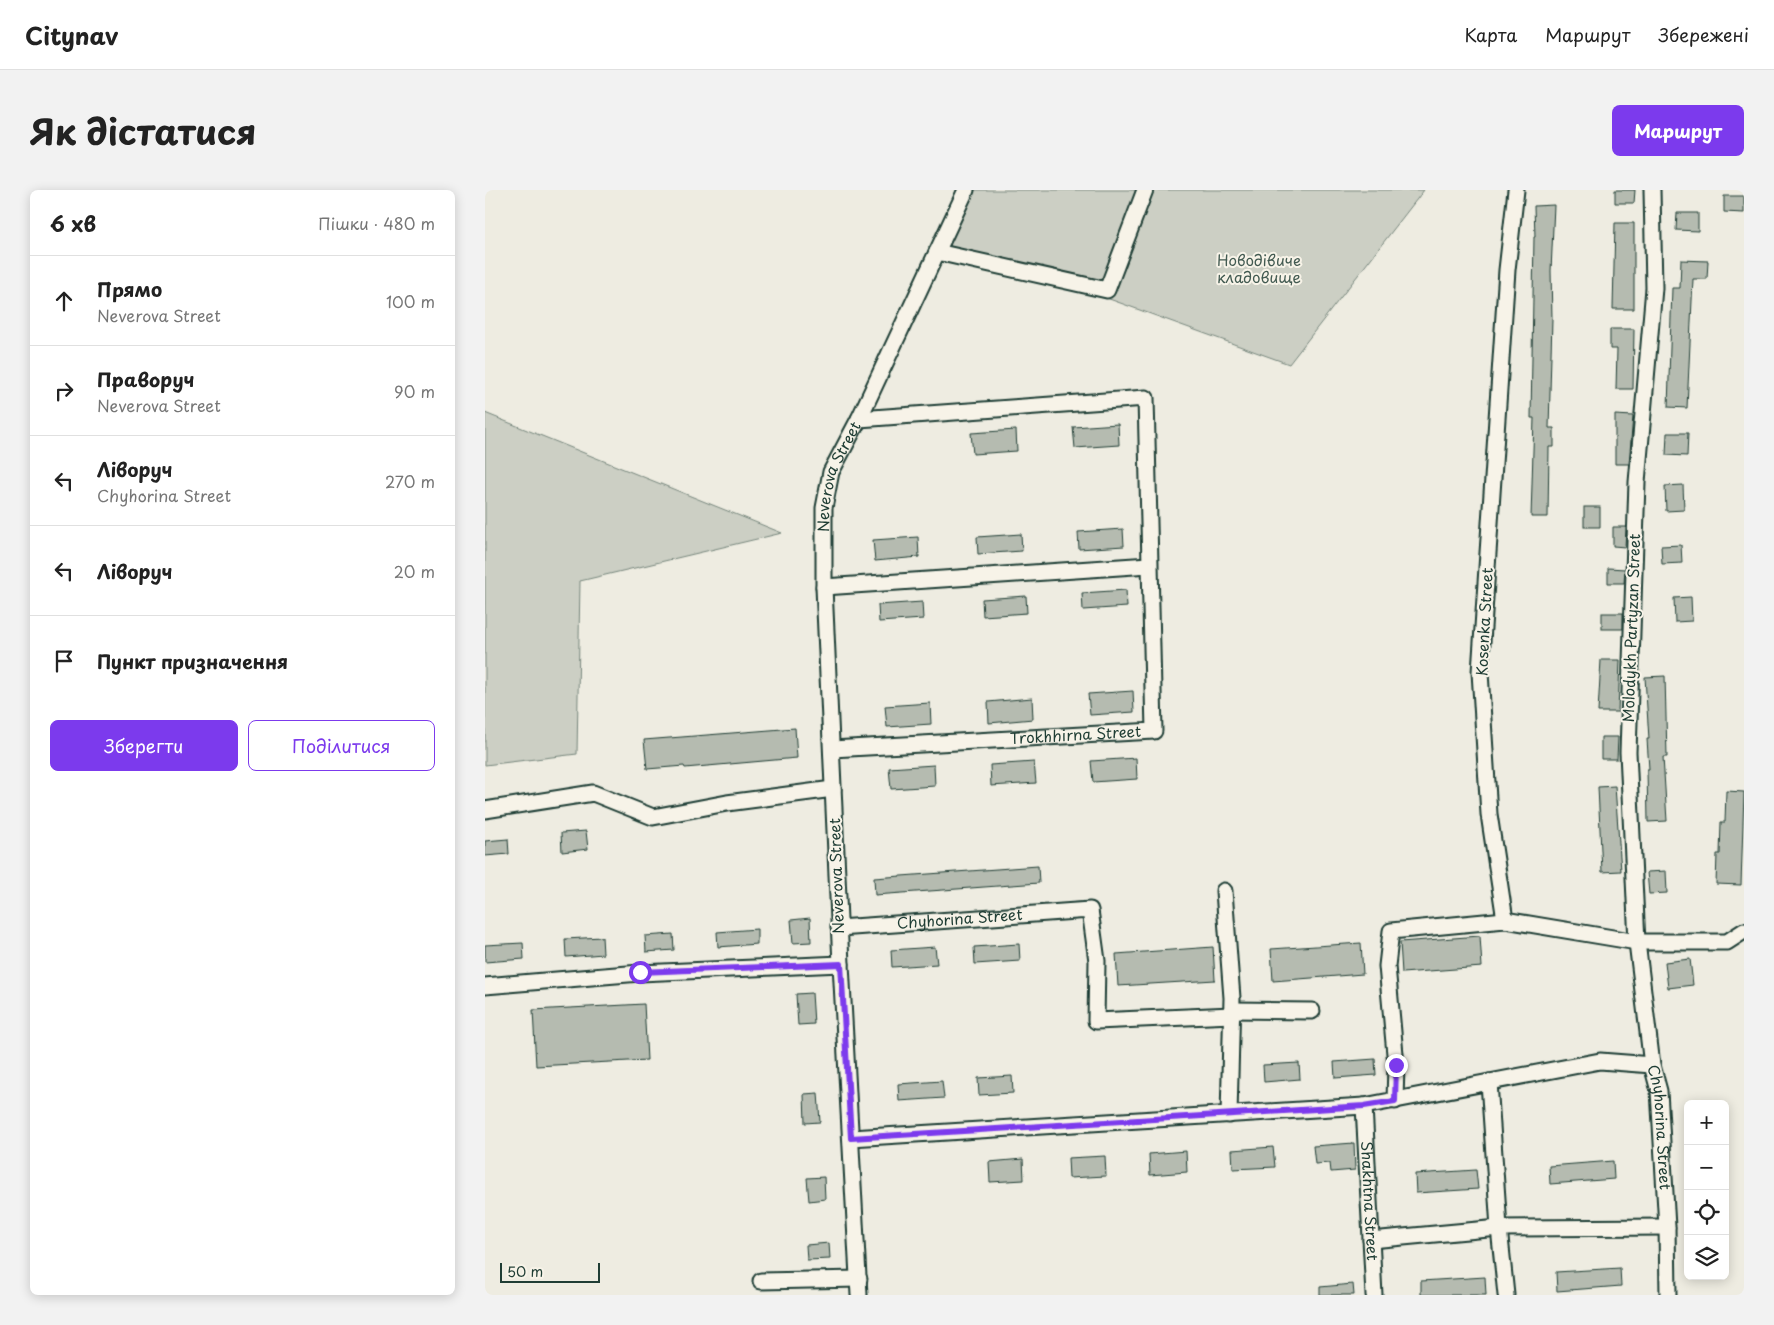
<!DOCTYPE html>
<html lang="uk">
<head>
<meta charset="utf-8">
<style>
  :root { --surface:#fff; --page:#f2f2f2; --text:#222; --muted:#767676; --line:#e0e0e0; --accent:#7c3aed }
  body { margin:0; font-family:"Playpen Sans",sans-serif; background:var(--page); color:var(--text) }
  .controls { position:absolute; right:15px; bottom:15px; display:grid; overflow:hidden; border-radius:8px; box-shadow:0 2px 12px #0003 }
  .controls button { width:45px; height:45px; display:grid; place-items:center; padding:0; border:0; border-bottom:1px solid var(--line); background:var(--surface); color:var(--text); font:25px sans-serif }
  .scale { position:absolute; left:15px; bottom:12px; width:100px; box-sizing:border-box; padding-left:5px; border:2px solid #1f3d34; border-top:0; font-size:14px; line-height:18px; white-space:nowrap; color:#1f3d34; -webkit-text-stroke:4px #f7f3e8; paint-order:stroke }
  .stop { position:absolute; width:15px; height:15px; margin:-11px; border:4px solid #7c3aed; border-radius:50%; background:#fff }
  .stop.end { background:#7c3aed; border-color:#fff; box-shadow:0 1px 5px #0008 }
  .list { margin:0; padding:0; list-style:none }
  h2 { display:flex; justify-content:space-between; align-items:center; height:65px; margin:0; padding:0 20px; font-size:21px }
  h2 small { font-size:16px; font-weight:400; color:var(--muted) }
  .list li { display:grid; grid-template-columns:32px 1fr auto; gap:15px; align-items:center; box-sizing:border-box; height:90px; padding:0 20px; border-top:1px solid var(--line) }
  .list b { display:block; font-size:19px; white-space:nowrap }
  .list p { margin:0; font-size:16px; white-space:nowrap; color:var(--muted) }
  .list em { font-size:16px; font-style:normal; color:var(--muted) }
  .actions { display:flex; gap:10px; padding:15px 20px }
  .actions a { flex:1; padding:11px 0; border:1px solid var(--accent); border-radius:8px; text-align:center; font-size:18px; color:var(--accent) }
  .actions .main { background:var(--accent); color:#fff }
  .icon { flex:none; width:28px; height:28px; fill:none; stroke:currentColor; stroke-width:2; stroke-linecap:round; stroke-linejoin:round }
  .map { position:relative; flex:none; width:1259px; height:1105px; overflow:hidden; border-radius:8px }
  header { display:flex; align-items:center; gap:30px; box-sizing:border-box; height:70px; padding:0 25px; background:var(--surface); border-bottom:1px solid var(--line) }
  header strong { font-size:24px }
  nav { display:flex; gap:28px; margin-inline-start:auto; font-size:18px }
  .intro { display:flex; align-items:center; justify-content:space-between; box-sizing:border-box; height:120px; padding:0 30px }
  h1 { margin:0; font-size:35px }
  .button { padding:12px 22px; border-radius:8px; background:var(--accent); color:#fff; font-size:18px; font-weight:700 }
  main { display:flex; gap:30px; padding:0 30px }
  aside { flex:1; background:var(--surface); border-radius:8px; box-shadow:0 2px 12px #0003 }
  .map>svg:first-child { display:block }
</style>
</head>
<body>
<header>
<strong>Citynav</strong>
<nav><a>Карта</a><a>Маршрут</a><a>Збережені</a></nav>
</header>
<div class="intro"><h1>Як дістатися</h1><a class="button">Маршрут</a></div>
<main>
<aside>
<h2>6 хв<small>Пішки · 480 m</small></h2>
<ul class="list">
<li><svg class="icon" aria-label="ahead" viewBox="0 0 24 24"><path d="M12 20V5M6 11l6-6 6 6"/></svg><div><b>Прямо</b><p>Neverova Street</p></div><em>100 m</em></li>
<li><svg class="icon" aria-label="right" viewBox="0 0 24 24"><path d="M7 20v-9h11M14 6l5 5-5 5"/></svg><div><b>Праворуч</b><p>Neverova Street</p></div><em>90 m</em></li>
<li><svg class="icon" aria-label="left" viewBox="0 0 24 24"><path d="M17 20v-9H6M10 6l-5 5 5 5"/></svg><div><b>Ліворуч</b><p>Chyhorina Street</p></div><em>270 m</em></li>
<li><svg class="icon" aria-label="left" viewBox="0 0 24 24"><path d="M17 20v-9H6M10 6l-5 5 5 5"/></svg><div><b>Ліворуч</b></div><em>20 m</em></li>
<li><svg class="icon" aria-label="arrive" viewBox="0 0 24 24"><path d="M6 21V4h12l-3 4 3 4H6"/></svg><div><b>Пункт призначення</b></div></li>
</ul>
<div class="actions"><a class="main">Зберегти</a><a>Поділитися</a></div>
</aside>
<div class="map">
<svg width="1259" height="1105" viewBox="0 0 1259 1105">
  <rect width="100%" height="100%" fill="#eeece1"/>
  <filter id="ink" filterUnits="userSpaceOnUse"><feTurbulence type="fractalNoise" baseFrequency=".02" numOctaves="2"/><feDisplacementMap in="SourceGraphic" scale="10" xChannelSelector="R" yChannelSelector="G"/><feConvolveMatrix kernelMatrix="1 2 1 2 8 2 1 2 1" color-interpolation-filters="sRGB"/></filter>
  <g filter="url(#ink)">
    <g fill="#cccfc4" stroke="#76867c">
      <polygon points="488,0 939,0 804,174 627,110 461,57"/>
      <polygon points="0,223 297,343 95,391 92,564 0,575"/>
    </g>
    <g fill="#b5bbb0" stroke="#1f3d34">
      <polygon points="1130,0 1150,0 1149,13 1130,13"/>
      <polygon points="1239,6 1259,6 1259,23 1239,22"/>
      <polygon points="1069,15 1066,81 1067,129 1064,238 1069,238 1069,257 1064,257 1063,327 1046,327 1049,228 1046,228 1049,47 1050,47 1049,16"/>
      <polygon points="1192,23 1213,23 1213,41 1191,40"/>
      <polygon points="1130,33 1149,33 1149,119 1128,119"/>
      <polygon points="1196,70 1223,71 1222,89 1208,89 1202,218 1183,217 1187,98 1195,98"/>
      <polygon points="1125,139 1149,139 1148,199 1131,199 1132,159 1125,159"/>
      <polygon points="1130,225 1148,226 1144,274 1130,274"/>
      <polygon points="633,234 634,255 590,258 588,237"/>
      <polygon points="531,240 532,261 488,264 486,243"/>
      <polygon points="1182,243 1203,243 1202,266 1181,265"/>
      <polygon points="1198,295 1199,320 1181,321 1180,296"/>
      <rect x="1099" y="317" width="16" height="20"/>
      <polygon points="1128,337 1141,337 1140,357 1128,356"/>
      <polygon points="638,339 639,356 594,359 593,342"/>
      <polygon points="536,344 537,361 493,364 492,347"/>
      <polygon points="433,347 434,367 390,371 388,350"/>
      <polygon points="1196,355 1197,373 1177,374 1176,356"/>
      <polygon points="1123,378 1140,379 1139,393 1123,393"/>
      <polygon points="641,400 642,417 598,420 597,403"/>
      <polygon points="541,406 542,423 498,426 497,409"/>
      <polygon points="1206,407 1207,431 1190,432 1189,408"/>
      <polygon points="437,412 438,429 394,432 393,415"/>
      <rect x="1117" y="423" width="21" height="16"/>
      <polygon points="1116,470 1135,470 1133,522 1113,522"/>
      <polygon points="1180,486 1182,567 1178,567 1182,631 1163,632 1162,579 1164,579 1162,549 1164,549 1160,487"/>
      <polygon points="648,501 649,522 605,525 603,504"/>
      <polygon points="547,508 548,529 504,533 503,512"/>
      <polygon points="445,513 446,534 402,537 400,516"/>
      <polygon points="310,538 312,568 200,578 199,576 162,579 159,550"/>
      <polygon points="1116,547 1133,547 1132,569 1116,569"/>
      <polygon points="651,568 652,589 608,592 606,571"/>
      <polygon points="549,572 551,593 506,596 505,575"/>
      <polygon points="449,575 450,596 406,599 404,578"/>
      <polygon points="1130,596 1136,681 1117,682 1113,597"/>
      <polygon points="1241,601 1259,602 1256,695 1231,694 1232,664 1235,664 1236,632 1240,632"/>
      <polygon points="101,641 103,659 77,662 76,643"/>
      <polygon points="23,649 24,664 0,666 0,651"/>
      <polygon points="553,676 554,693 390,705 389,688"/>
      <polygon points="1181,681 1182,703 1164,704 1162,682"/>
      <polygon points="325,728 326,752 308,753 306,730"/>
      <polygon points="272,739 272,754 233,757 232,742"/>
      <polygon points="188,744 189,760 161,762 160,746"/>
      <polygon points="995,746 997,777 917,783 915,752"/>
      <polygon points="117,747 118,764 81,767 80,749"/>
      <polygon points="38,753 39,769 0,772 0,755"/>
      <polygon points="876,753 878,784 788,791 786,759"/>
      <polygon points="534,754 535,771 490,774 489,757"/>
      <polygon points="450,757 452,774 407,777 406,760"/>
      <polygon points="728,757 730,790 633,796 631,764"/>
      <polygon points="1205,769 1208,795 1183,798 1180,772"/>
      <polygon points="327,803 329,834 313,835 311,804"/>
      <polygon points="159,814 162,870 51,876 48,820"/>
      <polygon points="890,869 891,885 850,888 849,872"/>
      <polygon points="814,873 815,889 779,892 778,875"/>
      <polygon points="527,886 528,903 494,905 493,888"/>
      <polygon points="457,891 459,908 414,911 413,894"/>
      <polygon points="333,903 335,932 320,933 319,904"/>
      <polygon points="869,953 870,980 846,982 845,973 830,974 828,956"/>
      <polygon points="788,957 790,977 748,979 747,960"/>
      <polygon points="701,961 702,982 665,985 664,964"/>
      <polygon points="620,966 621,986 584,988 583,968"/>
      <polygon points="538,969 539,990 505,992 504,972"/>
      <polygon points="1128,971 1129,989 1065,994 1064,976"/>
      <polygon points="991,980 993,999 931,1003 930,984"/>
      <polygon points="339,987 340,1009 324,1011 322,988"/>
      <polygon points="344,1053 345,1069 322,1070 321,1055"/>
      <polygon points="1135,1078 1136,1096 1072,1101 1071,1082"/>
      <polygon points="1000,1087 1001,1105 936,1105 936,1091"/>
      <polygon points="868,1094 869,1105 835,1105 835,1097"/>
    </g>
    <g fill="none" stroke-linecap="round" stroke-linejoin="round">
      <g stroke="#1f3d34" stroke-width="19">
        <g id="minor">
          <polyline points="1031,0 1022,80 995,482 1004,624 1020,730 1152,752 1242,752 1259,741"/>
          <path id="s1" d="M1167 0 1169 98 1152 292 1143 562 1152 752 1167 875 1174 901 1182 1037 1183 1105"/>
          <polyline points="452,62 622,100 660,0"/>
          <polyline points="339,397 664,375"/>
          <path id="s2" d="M347 559 669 541 661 208 374 229"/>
          <polyline points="0,620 108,603 168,627 242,613 348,599"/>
          <polyline points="739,701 747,808 744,925"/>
          <path id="s3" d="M354 738 605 720 612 771 611 831 747 825"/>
          <polyline points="0,796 155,783 356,774"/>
          <polyline points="747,820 827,821"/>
          <polyline points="1004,892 1014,1038 1021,1105"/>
          <polyline points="910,911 911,875 902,776 906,741 1020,730"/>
          <path id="s4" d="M879 916 889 1105"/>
          <polyline points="366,948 879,916 1115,871 1167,875"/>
          <polyline points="886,1050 1014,1038 1182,1037"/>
          <polyline points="276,1091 374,1089"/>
          <path id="s5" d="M374 1105 356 774 339 397V318L346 282 374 229 481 0"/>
        </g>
      </g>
      <use href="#minor" stroke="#f7f3e8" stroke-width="15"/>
    </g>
  </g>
  <g fill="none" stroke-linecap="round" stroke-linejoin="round" filter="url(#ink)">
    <polyline stroke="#7c3aed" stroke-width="6" points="155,782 356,774 366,948 879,916 910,911 911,875"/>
  </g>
  <g text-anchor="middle" stroke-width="4" stroke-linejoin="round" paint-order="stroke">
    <g font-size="15" fill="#425a51" stroke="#f7f3e8">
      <text x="774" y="76">Новодівиче<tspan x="774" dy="17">кладовище</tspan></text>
    </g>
    <g font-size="15" fill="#1f3d34" stroke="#f7f3e8">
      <text dy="5" stroke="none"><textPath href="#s5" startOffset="822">Neverova Street</textPath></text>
      <text transform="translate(1000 432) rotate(-87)" y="5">Kosenka Street</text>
      <text transform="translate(1147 438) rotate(-88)" y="5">Molodykh Partyzan Street</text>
      <text dy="5" stroke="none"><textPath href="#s2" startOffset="244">Trokhhirna Street</textPath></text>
      <text transform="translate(352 686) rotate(-92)" y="5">Neverova Street</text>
      <text dy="5" stroke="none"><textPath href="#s3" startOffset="121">Chyhorina Street</textPath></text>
      <text dy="5" stroke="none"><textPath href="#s1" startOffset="940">Chyhorina Street</textPath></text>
      <text dy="5" stroke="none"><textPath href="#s4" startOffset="95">Shakhtna Street</textPath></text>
    </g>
  </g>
</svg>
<div class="controls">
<button>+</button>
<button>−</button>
<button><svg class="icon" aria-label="locate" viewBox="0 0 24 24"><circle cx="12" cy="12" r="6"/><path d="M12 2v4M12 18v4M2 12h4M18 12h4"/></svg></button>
<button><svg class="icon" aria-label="layers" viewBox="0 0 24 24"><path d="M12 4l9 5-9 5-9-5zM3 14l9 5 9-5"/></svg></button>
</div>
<div class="scale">50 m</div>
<div class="stop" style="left:155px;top:782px"></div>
<div class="stop end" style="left:911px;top:875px"></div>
</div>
</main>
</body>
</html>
